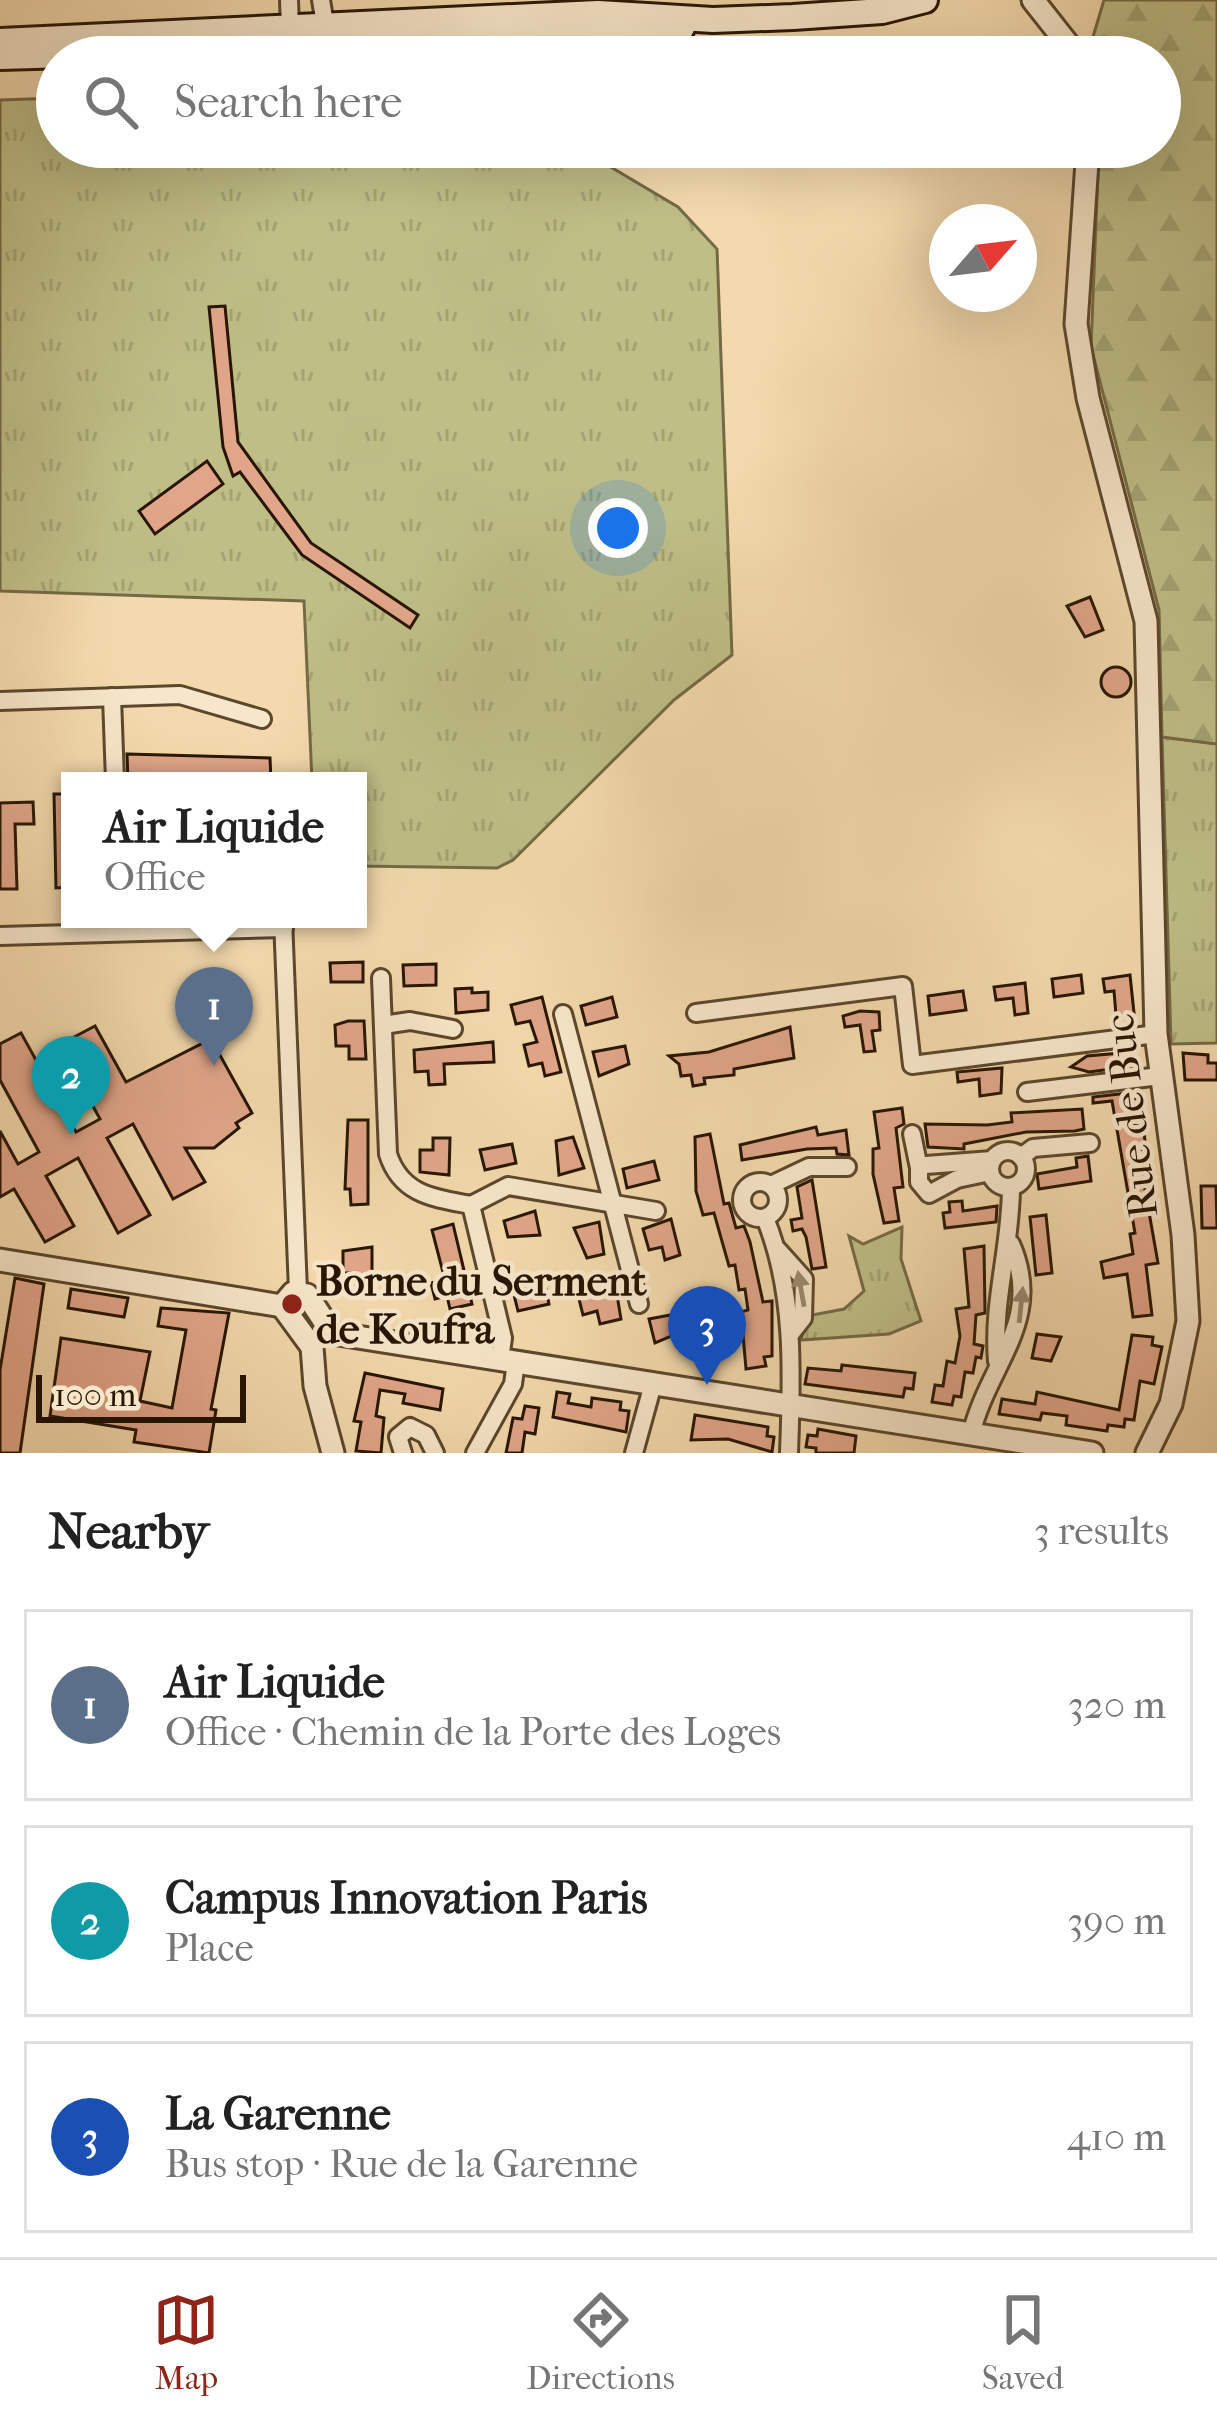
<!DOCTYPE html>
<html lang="en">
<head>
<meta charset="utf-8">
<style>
  :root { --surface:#fff; --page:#f2f2f2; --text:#222; --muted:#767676; --line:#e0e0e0; --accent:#8f2418 }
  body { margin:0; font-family:"IM FELL French Canon",serif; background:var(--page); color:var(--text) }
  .compass { position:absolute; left:929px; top:204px; width:108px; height:108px; border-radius:50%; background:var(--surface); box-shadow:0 12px 48px #0002; rotate:62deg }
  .scale { position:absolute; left:36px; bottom:30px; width:210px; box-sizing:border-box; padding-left:12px; border:6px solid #281600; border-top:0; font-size:33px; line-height:42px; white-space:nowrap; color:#281600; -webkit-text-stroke:9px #f7e6ca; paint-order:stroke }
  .you { position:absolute; left:618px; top:528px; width:42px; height:42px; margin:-30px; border:9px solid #fff; border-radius:50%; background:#1a73e8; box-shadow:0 0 0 18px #1a73e833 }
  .badge { display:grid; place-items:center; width:78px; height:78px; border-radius:50%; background:var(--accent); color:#fff; font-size:39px; font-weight:700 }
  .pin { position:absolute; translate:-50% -99px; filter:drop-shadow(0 3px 6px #0008) }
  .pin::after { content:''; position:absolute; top:63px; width:42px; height:36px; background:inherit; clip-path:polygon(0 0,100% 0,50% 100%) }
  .popup { position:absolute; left:61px; top:772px; width:306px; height:156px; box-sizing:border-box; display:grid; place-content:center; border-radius:0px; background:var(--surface); filter:drop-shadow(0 3px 9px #0005); font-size:39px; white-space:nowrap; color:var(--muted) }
  .popup b { font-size:45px; color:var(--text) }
  .popup::after { content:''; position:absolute; left:50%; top:100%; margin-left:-24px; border:24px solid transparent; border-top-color:var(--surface) }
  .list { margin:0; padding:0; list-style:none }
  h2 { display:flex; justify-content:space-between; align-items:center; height:156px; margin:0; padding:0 48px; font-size:51px }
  h2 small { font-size:39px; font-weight:400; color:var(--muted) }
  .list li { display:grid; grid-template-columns:78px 1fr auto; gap:36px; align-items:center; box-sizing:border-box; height:192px; margin:0 24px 24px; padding:0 24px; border:3px solid var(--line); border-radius:0px }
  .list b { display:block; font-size:45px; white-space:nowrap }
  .list p { margin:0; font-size:39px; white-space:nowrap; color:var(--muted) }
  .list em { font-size:39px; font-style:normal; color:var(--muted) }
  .icon { flex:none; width:66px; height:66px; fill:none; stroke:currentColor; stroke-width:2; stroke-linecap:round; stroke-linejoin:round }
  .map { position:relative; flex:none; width:1217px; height:1453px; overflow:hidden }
  .search { position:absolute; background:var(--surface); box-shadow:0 12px 48px #0002; left:36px; right:36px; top:36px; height:132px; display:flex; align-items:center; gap:30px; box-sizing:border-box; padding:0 42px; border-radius:66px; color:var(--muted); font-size:45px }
  .sheet { height:804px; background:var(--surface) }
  nav { display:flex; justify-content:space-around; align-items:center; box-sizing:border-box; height:168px; border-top:3px solid var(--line); background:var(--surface); font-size:33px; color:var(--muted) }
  nav a { display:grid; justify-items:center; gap:6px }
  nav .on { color:var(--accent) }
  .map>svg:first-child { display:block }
</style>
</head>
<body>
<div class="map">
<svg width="1217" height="1453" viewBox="0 0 1217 1453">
  <defs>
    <pattern id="grass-tufts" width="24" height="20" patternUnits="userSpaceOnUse" patternTransform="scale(3)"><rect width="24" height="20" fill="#bfbe87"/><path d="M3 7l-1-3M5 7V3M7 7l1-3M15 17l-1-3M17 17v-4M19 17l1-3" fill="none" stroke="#a4a373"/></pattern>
    <pattern id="forest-firs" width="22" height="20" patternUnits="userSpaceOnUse" patternTransform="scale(3)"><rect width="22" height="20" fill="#bfbe87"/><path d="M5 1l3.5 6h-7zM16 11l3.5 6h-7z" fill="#a4a373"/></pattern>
  </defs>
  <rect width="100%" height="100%" fill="#f3d9ad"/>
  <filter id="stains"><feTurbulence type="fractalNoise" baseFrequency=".00167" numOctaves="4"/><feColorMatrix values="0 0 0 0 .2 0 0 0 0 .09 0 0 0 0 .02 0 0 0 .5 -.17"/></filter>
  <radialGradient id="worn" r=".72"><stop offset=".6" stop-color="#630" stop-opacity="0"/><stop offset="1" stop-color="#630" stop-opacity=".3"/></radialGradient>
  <g fill="url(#grass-tufts)" stroke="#746a44" stroke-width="3">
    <polygon points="57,98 57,147 577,147 678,207 717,249 732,655 674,700 513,860 497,868 358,866 358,781 312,781 304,601 0,591 0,100"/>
    <polygon points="1162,737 1217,744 1217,1043 1171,1044"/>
    <polygon points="902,1227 901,1259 921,1321 889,1334 801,1340 807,1316 844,1309 864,1291 849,1236 863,1244"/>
  </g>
  <polygon fill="url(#forest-firs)" stroke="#746a44" stroke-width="3" points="1104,0 1217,0 1217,744 1162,737 1159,610 1091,347 1099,147 1160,147 1160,57 1087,57"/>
  <g fill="#e1a68a" stroke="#281600" stroke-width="3">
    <polygon points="225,306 238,442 311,543 418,615 410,628 302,555 240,472 233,476 223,447 209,307"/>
    <polygon points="207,461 223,484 155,534 139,511"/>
    <polygon points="1090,597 1103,630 1085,637 1067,606"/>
    <circle cx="1116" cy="682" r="15"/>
    <polygon points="127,754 270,758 271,781 128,781"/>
    <polygon points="54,794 70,794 70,887 56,888"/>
    <polygon points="33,802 34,824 15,824 17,889 0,889 0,803"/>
    <polygon points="363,962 363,982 331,982 330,963"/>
    <polygon points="436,964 436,985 404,986 403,965"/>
    <polygon points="1081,975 1083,993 1054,997 1052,979"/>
    <polygon points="1130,975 1134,1013 1116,1015 1114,991 1105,992 1103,979"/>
    <polygon points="1025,983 1028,1013 1015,1015 1013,998 996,1000 994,987"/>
    <polygon points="472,988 472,993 488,992 488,1010 456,1013 455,989"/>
    <polygon points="963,991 966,1010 930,1015 928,996"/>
    <polygon points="542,997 561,1072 545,1076 542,1063 529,1066 524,1045 537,1042 530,1021 516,1024 511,1005"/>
    <polygon points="612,997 617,1017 586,1025 581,1006"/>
    <polygon points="860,1011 879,1012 880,1030 872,1031 875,1051 864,1052 860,1025 845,1027 843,1016"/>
    <polygon points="348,1021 364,1021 366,1059 349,1059 349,1046 336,1046 335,1025"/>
    <polygon points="95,1026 126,1082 211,1039 252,1113 236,1123 239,1128 214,1148 185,1148 205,1182 173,1199 133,1124 107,1138 150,1215 118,1233 78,1158 46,1176 74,1226 45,1242 14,1189 0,1197 0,1131 18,1164 39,1152 0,1080 0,1044 21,1033 76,1132 100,1119 59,1045"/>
    <polygon points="790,1027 794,1058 734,1069 734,1075 704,1078 705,1084 693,1086 691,1075 681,1076 679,1064 669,1056 709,1052"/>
    <polygon points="493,1042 494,1062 444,1064 445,1084 429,1085 428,1071 415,1072 414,1050"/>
    <polygon points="625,1046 629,1064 599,1076 593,1052"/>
    <polygon points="1133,1052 1134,1066 1089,1072 1071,1067 1087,1056"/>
    <polygon points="1183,1053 1208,1055 1208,1063 1217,1063 1217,1080 1185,1080"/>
    <polygon points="1002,1068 1001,1093 980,1096 979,1079 958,1082 957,1072"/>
    <polygon points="1137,1092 1138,1098 1131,1100 1134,1126 1143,1125 1146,1149 1138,1150 1158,1263 1146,1265 1152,1315 1133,1317 1127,1274 1104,1278 1101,1262 1133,1254 1130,1234 1135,1233 1112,1101 1093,1103 1093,1097"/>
    <polygon points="902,1108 904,1124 896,1128 903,1187 894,1188 899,1221 884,1223 873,1174 873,1149 879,1148 874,1112"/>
    <polygon points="1082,1109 1084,1129 1075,1131 1026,1132 964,1144 964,1149 928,1147 925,1124 987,1125 1012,1122 1011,1113"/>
    <polygon points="348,1120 368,1120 368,1204 351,1205 350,1189 345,1189"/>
    <polygon points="816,1127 818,1135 846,1130 849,1155 837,1154 836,1148 807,1149 742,1160 740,1145"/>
    <polygon points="710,1134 724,1204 729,1203 736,1228 744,1226 750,1242 763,1302 772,1301 772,1356 764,1357 766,1366 746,1369 741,1312 748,1310 745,1289 739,1290 735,1265 729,1266 714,1213 703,1215 696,1191 695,1137"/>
    <polygon points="573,1137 584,1168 559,1175 556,1141"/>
    <polygon points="433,1138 450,1138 449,1175 420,1172 420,1150 433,1150"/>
    <polygon points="512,1144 516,1163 485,1170 480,1150"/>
    <polygon points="1088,1156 1091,1181 1039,1189 1037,1174 1077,1167 1076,1158"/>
    <polygon points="654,1161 659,1180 627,1188 623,1169"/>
    <polygon points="812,1180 826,1267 812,1269 806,1237 802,1229 793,1231 791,1220 802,1218 797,1187"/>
    <polygon points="1201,1186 1216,1186 1217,1228 1202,1228"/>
    <polygon points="962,1201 963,1211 997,1206 996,1222 945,1228 943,1213 950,1212 949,1202"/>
    <polygon points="535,1211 540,1235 508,1237 504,1221"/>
    <polygon points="1046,1215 1052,1273 1036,1275 1030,1217"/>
    <polygon points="671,1219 680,1255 665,1260 662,1247 649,1250 643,1229"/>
    <polygon points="599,1222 604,1254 587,1258 574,1228"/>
    <polygon points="453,1224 472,1304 450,1309 447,1296 435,1299 431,1283 445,1280 432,1230"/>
    <polygon points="984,1246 985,1313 976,1315 974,1344 983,1346 981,1358 976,1357 973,1373 965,1372 961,1397 954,1396 952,1405 932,1402 935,1385 943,1386 947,1361 955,1363 960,1336 956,1309 969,1307 964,1249"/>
    <polygon points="372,1247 372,1285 356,1285 356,1273 343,1273 343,1251"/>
    <polygon points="15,1278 44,1284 20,1453 0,1453 0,1370"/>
    <polygon points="545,1284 549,1304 518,1311 513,1291"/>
    <polygon points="71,1289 128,1298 124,1317 68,1308"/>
    <polygon points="616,1289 621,1319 600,1324 597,1311 583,1315 579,1299"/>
    <polygon points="161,1308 229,1313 211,1409 216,1410 209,1453 134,1442 136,1430 50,1416 61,1338 150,1352 140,1401 172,1408 186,1330 158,1326"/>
    <polygon points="681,1313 686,1330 655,1343 649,1319"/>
    <polygon points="1037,1334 1061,1337 1051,1361 1032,1358"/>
    <polygon points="1132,1335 1153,1337 1152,1345 1162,1347 1154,1384 1140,1381 1134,1420 1125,1419 1124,1427 1108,1425 1107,1431 1066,1425 1067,1416 1042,1413 1040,1420 999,1414 1002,1399 1035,1404 1037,1392 1119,1410"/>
    <polygon points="842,1365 915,1373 913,1389 905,1388 903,1397 805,1384 808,1368 841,1371"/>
    <polygon points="365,1373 443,1389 440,1410 403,1403 405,1394 380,1390 376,1416 384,1418 381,1453 356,1451 361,1422 354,1421"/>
    <polygon points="557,1392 570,1394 568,1403 591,1407 592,1398 621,1402 620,1410 629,1411 626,1432 553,1417"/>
    <polygon points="525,1406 539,1408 535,1434 525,1432 522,1453 506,1453 513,1418 522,1419"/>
    <polygon points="695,1415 768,1427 767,1436 774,1437 772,1452 728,1439 691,1440"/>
    <polygon points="818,1429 856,1436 854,1453 816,1453 816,1448 806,1447 808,1435 817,1436"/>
  </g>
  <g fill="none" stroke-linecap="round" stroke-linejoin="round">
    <g stroke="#5b472b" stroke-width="22">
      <g id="minor">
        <polyline points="289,0 290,27 296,31"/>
        <polyline points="317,30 325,24 321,0"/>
        <polyline points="112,697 115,781"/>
        <polyline points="0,701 180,695 262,719"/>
        <polyline points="283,919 298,1291"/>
        <polyline points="0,936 284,928"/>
        <path d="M381 978 388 1154C401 1195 434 1198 471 1205L503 1338 500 1359"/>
        <polyline points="696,1013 903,986 912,1065 1156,1034"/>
        <polyline points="563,1014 639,1304"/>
        <polyline points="383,1025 410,1021 453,1029"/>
        <polyline points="1027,1092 1160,1076"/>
        <polyline points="912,1134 919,1168"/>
        <circle cx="1008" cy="1169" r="18"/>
        <polyline points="1021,1157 1033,1148 1090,1143"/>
        <polyline points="990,1172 957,1179 929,1194 919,1182 919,1168 926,1165 992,1160"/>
        <circle cx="760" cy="1200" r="18"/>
        <polyline points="771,1185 809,1167 847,1167"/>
        <polyline points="471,1205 508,1186 656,1211"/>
        <path d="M765 1218C795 1290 792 1375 789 1453"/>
        <polyline points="778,1250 804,1279 803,1318 792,1332"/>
        <path d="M997 1361C992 1303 1011 1246 1011 1187"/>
        <path d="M971 1435C988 1363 1045 1321 1011 1244"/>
        <polyline points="403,1453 398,1437 410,1427 426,1435 435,1453"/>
        <polyline points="475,1453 513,1384 516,1362"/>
        <polyline points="634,1453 653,1384"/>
      </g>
    </g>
    <g stroke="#5b472b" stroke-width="27">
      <g id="tertiary">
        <polyline points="1033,0 1078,57"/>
        <polyline points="1088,147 1076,324 1088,398 1146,621 1156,1034 1183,1235 1188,1321 1171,1404 1147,1453"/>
        <polyline points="0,1260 282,1306"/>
        <polyline points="282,1306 293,1293 307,1295 332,1333"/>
        <polyline points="282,1306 312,1347"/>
        <polyline points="332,1333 1092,1453"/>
        <polyline points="312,1347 315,1386 333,1453"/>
      </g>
    </g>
    <g stroke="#281600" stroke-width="30">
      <g id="secondary">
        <polyline points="0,41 598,13 713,20 793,17 882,11 925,0"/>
        <polyline points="0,57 372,46 682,28"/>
      </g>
    </g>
    <use href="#minor" stroke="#f7e6ca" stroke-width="16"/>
    <use href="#tertiary" stroke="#f7e6ca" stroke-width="21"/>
    <use href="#secondary" stroke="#f7e6ca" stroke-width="24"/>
  </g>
  <defs><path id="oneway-solid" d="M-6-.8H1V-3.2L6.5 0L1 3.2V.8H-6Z" transform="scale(3)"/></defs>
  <g fill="#9a886f">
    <use href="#oneway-solid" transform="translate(801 1289) rotate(-100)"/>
    <use href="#oneway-solid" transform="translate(1021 1305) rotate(-84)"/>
  </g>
  <circle fill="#8f2418" stroke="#f7e6ca" stroke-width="4.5" cx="292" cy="1304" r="12"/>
  <g text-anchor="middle" stroke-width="9" stroke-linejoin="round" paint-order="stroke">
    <g font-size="42" fill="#281600" stroke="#f7e6ca">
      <text transform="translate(1130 1116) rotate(-97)" y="15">Rue de Buc</text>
    </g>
    <g font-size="42" font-weight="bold" fill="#281600" stroke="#f7e6ca" text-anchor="start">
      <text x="316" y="1295">Borne du Serment<tspan x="316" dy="48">de Koufra</tspan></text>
    </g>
  </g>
  <rect width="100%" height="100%" filter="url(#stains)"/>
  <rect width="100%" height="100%" fill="url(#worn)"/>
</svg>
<svg class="compass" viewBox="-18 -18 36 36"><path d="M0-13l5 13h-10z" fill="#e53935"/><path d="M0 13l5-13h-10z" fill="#767676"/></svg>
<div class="scale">100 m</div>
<div class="you"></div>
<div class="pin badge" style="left:214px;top:1066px;background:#5c6f8a">1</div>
<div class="popup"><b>Air Liquide</b>Office</div>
<div class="pin badge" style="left:71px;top:1135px;background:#0f9aa8">2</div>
<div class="pin badge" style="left:707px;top:1385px;background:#1a4fb4">3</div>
<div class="search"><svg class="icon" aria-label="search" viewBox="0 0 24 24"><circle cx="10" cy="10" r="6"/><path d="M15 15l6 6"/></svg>Search here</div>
</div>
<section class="sheet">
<h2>Nearby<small>3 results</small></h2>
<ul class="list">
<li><span class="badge" style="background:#5c6f8a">1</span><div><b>Air Liquide</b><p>Office · Chemin de la Porte des Loges</p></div><em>320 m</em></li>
<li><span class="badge" style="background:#0f9aa8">2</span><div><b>Campus Innovation Paris</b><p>Place</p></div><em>390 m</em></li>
<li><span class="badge" style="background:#1a4fb4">3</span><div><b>La Garenne</b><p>Bus stop · Rue de la Garenne</p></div><em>410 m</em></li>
</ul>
</section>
<nav>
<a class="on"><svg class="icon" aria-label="map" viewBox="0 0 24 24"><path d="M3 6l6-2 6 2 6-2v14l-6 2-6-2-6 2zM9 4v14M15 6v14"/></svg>Map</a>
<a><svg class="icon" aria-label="directions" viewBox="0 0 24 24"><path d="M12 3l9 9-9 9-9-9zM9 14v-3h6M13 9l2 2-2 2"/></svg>Directions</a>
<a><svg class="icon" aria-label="saved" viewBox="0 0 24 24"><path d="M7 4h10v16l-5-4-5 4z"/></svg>Saved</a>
</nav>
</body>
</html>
